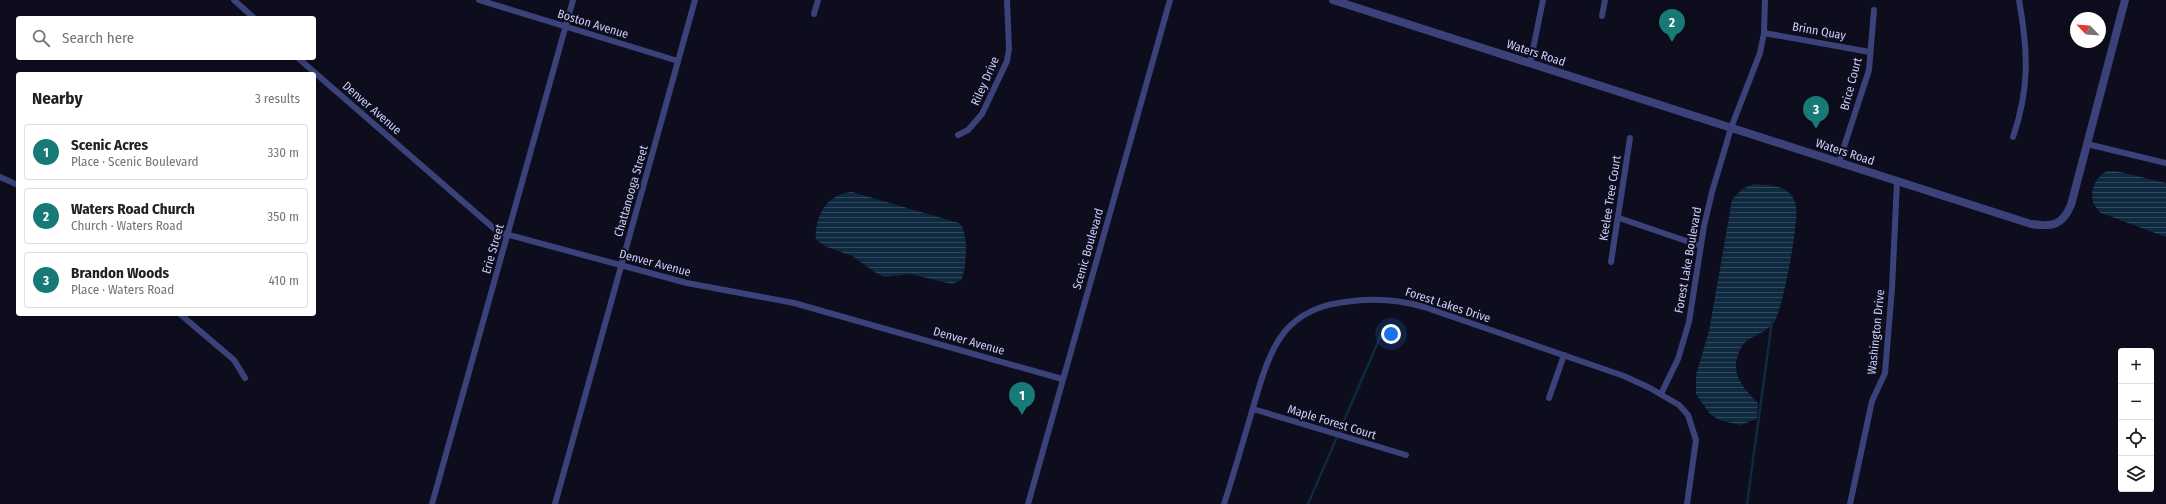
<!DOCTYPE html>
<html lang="en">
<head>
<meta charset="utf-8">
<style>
  :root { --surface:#fff; --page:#f2f2f2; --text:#202124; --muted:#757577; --line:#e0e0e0; --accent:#177a77 }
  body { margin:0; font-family:"Fira Sans Condensed",sans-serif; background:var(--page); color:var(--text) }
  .controls { position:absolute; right:12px; bottom:12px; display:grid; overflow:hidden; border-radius:4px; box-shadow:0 2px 10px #0003 }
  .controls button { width:36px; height:36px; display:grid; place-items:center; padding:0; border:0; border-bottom:1px solid var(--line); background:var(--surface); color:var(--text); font:20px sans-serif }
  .compass { position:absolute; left:2070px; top:12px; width:36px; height:36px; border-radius:50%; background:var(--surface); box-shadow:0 2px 10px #0003; rotate:295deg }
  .you { position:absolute; left:1391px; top:334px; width:14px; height:14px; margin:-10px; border:3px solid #fff; border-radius:50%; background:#1a73e8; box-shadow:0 0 0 6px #1a73e833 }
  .badge { display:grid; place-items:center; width:26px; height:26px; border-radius:50%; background:var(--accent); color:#fff; font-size:13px; font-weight:700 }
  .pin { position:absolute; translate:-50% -33px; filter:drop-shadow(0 1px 2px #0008) }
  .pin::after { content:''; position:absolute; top:21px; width:14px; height:12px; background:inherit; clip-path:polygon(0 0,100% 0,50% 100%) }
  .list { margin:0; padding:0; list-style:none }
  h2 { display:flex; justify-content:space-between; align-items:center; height:52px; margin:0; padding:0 16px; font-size:17px }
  h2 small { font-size:13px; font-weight:400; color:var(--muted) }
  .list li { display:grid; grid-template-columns:26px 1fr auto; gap:12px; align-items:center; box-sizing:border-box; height:56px; margin:0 8px 8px; padding:0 8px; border:1px solid var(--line); border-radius:4px }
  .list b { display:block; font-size:15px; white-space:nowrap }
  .list p { margin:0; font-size:13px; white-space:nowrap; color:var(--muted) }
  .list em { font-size:13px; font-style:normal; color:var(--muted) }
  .icon { flex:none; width:22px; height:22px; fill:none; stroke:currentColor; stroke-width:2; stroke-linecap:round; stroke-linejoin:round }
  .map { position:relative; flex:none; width:2166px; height:504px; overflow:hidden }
  .search { position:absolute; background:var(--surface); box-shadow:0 2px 10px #0003; left:16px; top:16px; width:300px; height:44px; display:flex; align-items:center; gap:10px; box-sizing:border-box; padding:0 14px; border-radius:4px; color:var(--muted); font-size:15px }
  .panel { position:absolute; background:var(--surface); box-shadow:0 2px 10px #0003; left:16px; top:72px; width:300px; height:244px; border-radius:4px }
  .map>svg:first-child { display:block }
</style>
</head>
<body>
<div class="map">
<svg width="2166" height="504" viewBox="0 0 2166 504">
  <defs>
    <pattern id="water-rules" width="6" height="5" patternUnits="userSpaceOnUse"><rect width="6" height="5" fill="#0e2940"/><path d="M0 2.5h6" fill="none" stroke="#30475c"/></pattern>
  </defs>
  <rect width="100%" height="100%" fill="#0d0d1d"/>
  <g fill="url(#water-rules)">
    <path d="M2107 171H2116L2166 183V237L2101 213C2086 201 2091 180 2107 171Z"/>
    <path d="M1754 184C1765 185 1784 185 1791 195 1793 197 1796 203 1796 206 1799 222 1783 310 1774 322 1763 338 1743 333 1737 358 1732 377 1746 391 1758 403L1757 419 1740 425 1719 420 1710 414 1696 394V375L1709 331 1732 200 1742 189Z"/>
    <path d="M852 192 959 223C969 232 967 269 961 280L952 284 910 274 885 277 876 273 852 256 827 247 816 240C814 217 827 193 852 192Z"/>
  </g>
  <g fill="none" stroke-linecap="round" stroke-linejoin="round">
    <g stroke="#0e2940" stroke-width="2.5">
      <polyline points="1308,504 1381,335"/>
      <polyline points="1747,504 1772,321"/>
    </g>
    <g stroke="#3b427a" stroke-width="6">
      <polyline points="234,0 254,18"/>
      <polyline points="479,0 678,61"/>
      <polyline points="814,14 818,0"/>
      <polyline points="1602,16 1605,0"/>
      <polyline points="1764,33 1870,52"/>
      <polyline points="298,58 498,232 687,283 794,303 1062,379"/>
      <polyline points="1530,64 1543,0"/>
      <polyline points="958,135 968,130 982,114 1007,61 1009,49 1007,0"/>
      <path d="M2013 137C2030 88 2028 50 2019 0"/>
      <polyline points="2087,144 2166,163"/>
      <polyline points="1839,162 1869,70 1874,10"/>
      <polyline points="0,177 18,185"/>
      <polyline points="1619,218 1701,246"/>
      <polyline points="1611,262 1630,138"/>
      <polyline points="180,314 234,360 245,378"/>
      <polyline points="1661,394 1678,359 1689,322 1704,226 1712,192 1731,128 1760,53 1764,33 1765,0"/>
      <polyline points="1549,398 1564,355"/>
      <polyline points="1253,409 1406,455"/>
      <polyline points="432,504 573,0"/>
      <polyline points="555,504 695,0"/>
      <polyline points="1028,504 1170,0"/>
      <path d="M1224 504C1234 473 1243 442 1252 411 1270 350 1280 307 1353 301 1378 298 1400 300 1424 307L1624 376 1650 388 1679 405 1688 415 1696 440 1687 504"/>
      <polyline points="1850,504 1872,401 1885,373 1892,288 1897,182"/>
    </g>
    <path stroke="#3b427a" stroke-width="8" d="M1333 0 2031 224C2052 227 2062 226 2071 205L2125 0"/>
  </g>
  <g text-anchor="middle" stroke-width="4" stroke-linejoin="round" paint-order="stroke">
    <g font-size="12" fill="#cccefc" stroke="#0d0d1d">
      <text transform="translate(593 24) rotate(17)" y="4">Boston Avenue</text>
      <text transform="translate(1819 31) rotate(10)" y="4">Brinn Quay</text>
      <text transform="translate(1536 53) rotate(18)" y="4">Waters Road</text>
      <text transform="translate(985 81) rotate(-66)" y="4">Riley Drive</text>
      <text transform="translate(1851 84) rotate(-75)" y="4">Brice Court</text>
      <text transform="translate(372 108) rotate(41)" y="4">Denver Avenue</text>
      <text transform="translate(1845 152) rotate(18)" y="4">Waters Road</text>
      <text transform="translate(631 191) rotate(-74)" y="4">Chattanooga Street</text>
      <text transform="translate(1610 198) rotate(-81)" y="4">Keelee Tree Court</text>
      <text transform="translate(493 249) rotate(-74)" y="4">Erie Street</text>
      <text transform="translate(1088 249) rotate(-74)" y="4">Scenic Boulevard</text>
      <text transform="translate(1688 260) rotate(-80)" y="4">Forest Lake Boulevard</text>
      <text transform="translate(655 263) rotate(15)" y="4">Denver Avenue</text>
      <text transform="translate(1448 305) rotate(18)" y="4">Forest Lakes Drive</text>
      <text transform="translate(1876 332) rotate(-84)" y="4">Washington Drive</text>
      <text transform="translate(969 341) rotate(16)" y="4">Denver Avenue</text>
      <text transform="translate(1332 422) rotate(17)" y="4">Maple Forest Court</text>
    </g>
  </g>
</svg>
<div class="controls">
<button>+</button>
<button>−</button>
<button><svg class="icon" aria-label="locate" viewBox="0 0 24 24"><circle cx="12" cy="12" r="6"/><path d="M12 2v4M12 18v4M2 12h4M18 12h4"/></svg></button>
<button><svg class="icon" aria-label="layers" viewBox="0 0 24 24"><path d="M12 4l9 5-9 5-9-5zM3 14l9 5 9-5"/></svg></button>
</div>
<svg class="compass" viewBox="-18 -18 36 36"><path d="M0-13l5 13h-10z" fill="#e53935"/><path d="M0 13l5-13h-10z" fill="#757577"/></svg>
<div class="you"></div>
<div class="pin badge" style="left:1022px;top:415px">1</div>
<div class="pin badge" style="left:1672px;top:42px">2</div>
<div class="pin badge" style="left:1816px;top:129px">3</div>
<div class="search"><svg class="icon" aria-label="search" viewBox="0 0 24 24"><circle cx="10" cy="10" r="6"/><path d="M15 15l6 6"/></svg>Search here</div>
<section class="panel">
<h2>Nearby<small>3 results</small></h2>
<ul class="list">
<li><span class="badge">1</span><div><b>Scenic Acres</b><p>Place · Scenic Boulevard</p></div><em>330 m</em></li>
<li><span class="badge">2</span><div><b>Waters Road Church</b><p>Church · Waters Road</p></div><em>350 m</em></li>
<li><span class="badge">3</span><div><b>Brandon Woods</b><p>Place · Waters Road</p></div><em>410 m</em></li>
</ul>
</section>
</div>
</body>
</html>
